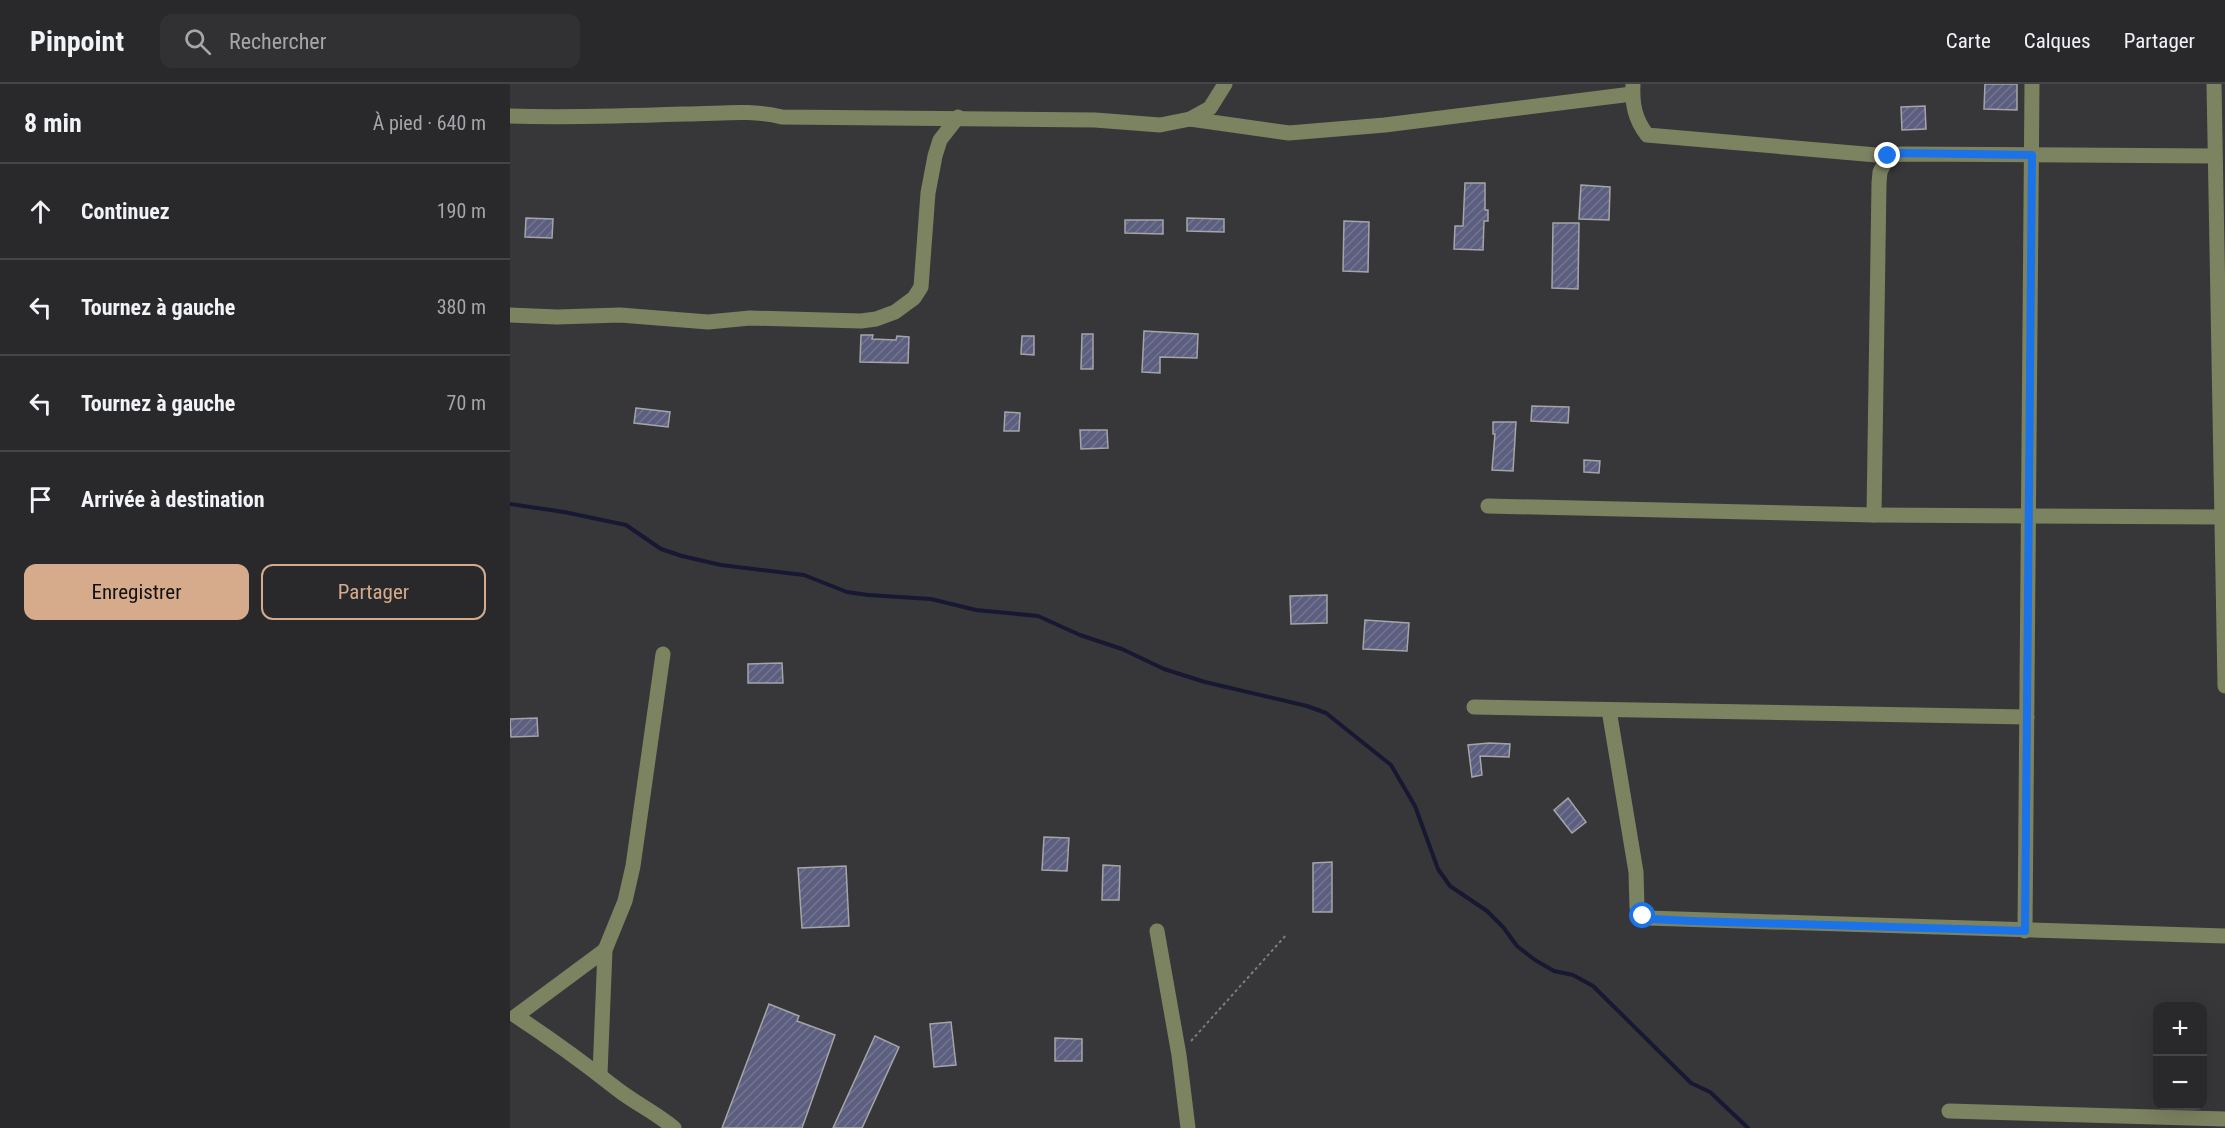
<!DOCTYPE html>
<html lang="fr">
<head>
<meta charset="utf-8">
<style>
  :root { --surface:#29292c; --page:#313134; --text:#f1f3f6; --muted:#a5a6a9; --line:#454548; --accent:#d6ab8b }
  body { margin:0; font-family:"Roboto Condensed",sans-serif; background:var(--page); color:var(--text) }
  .controls { position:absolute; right:18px; bottom:18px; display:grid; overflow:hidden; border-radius:12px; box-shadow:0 6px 24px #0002 }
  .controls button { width:54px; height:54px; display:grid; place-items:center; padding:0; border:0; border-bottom:2px solid var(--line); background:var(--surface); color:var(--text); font:30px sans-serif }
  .stop { position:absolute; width:18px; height:18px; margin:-14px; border:4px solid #1a73e8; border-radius:50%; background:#fff }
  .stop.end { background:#1a73e8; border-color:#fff; box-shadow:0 2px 6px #0008 }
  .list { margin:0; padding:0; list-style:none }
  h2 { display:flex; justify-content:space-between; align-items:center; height:78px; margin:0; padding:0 24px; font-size:26px }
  h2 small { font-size:20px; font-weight:400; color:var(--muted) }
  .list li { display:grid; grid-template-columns:39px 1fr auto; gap:18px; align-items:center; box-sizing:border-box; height:96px; padding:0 24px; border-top:2px solid var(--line) }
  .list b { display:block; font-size:22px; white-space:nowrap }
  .list em { font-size:20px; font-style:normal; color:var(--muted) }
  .actions { display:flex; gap:12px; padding:18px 24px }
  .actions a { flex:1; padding:14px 0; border:2px solid var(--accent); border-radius:12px; text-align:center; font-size:21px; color:var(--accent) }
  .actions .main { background:var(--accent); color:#111 }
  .icon { flex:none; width:33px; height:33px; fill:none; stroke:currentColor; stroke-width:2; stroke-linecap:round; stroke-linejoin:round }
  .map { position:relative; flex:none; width:1715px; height:1044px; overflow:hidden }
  header { display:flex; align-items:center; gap:36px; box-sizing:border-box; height:84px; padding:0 30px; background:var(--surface); border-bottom:2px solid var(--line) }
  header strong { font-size:28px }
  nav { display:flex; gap:33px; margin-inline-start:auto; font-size:21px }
  .search { width:420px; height:54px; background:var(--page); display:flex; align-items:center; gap:15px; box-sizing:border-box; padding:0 21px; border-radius:12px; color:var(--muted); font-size:22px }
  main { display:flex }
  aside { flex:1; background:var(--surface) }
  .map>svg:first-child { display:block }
</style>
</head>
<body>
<header>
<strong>Pinpoint</strong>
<div class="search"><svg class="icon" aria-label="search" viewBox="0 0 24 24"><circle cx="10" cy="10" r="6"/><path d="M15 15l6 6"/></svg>Rechercher</div>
<nav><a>Carte</a><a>Calques</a><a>Partager</a></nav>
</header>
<main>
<aside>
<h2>8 min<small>À pied · 640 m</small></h2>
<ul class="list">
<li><svg class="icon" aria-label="ahead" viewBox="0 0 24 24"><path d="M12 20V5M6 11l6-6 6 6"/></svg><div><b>Continuez</b></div><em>190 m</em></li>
<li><svg class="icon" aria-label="left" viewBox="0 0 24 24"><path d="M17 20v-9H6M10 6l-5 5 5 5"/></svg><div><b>Tournez à gauche</b></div><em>380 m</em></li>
<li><svg class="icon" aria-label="left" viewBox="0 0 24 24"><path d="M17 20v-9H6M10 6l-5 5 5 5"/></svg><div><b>Tournez à gauche</b></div><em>70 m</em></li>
<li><svg class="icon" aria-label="arrive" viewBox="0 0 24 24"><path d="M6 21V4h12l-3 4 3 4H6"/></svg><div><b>Arrivée à destination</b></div></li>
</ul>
<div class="actions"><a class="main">Enregistrer</a><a>Partager</a></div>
</aside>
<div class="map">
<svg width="1715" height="1044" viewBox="0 0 1715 1044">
  <defs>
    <pattern id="building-hatch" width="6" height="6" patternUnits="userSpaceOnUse" patternTransform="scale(1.5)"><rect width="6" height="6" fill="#5b5e7e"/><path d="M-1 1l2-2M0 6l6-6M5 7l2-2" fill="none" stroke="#737591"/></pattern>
  </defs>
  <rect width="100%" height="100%" fill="#37373a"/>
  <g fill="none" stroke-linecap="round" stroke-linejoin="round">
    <polyline stroke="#181833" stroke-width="4" points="0,420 54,428 116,441 151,465 172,472 211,481 294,491 337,508 358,511 421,515 466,526 528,532 570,551 612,565 654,585 695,598 797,622 816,629 881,681 905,722 928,785 940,802 977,827 993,843 1007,862 1025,876 1044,887 1063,891 1083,902 1181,999 1200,1008 1238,1044"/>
  </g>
  <g fill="url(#building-hatch)" stroke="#a4a5a8" stroke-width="1.5">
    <polygon points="1475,0 1507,0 1507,26 1474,25"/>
    <polygon points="1415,22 1416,45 1392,46 1391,23"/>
    <polygon points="955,99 975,99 975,126 978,126 978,137 974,137 973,166 944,165 945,142 953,142"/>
    <polygon points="1071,101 1100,103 1099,136 1069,135"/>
    <polygon points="16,134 43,135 42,154 15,153"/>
    <polygon points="677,134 714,135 714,148 677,147"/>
    <polygon points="615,136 653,136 653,150 615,149"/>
    <polygon points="834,137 859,138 858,188 833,187"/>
    <polygon points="1043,139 1069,139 1068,205 1042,204"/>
    <polygon points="634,247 688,250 687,274 650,273 650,289 632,288"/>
    <polygon points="572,250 583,250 583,285 571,285"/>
    <polygon points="351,251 363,251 362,255 386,256 387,252 399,253 398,279 350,278"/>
    <polygon points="512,252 524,252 524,271 511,270"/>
    <polygon points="1022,322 1059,323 1058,339 1021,337"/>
    <polygon points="126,324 160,328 158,343 124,339"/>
    <polygon points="495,328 510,329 509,347 494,347"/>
    <polygon points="983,338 1006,338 1003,387 982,386 985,350 983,350"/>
    <polygon points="570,346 597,346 598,364 571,365"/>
    <polygon points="1074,376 1090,377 1089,389 1074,388"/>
    <polygon points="817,511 817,539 781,540 780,512"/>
    <polygon points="855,536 899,539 897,567 853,565"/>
    <polygon points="272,579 273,599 238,599 238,580"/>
    <polygon points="27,634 28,652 1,653 0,635"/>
    <polygon points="979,659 1000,660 999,673 970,672 972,691 962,693 958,661"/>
    <polygon points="1058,714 1076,738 1062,749 1044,726"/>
    <polygon points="534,753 559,754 557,787 532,786"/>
    <polygon points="822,778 822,828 803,828 803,779"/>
    <polygon points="593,781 610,782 609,816 592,816"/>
    <polygon points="336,782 339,842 292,844 288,784"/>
    <polygon points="259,920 289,932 287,937 325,951 292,1044 212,1044"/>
    <polygon points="441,938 446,981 424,983 420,940"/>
    <polygon points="365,952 389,963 352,1044 323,1044"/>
    <polygon points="545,954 572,955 572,977 545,977"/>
  </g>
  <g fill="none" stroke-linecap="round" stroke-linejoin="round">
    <polyline stroke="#7e7e81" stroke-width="2" stroke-dasharray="3 3" stroke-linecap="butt" points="681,957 777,850"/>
    <g stroke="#7c8361" stroke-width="15">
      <path d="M1123 0C1122 21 1125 35 1137 51L1378 72"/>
      <polyline points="1704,0 1715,602"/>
      <path d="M0 32C59 34 117 32 176 30 210 30 239 25 272 33L585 36 650 41 680 35 700 24 715 0"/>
      <polyline points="680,35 779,49 875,41 1122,10"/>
      <polyline points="0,231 47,233 110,231 198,238 240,234 351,237 366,235 385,228 404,214 411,203 418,109 425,72 430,56 448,33"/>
      <polyline points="978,422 1364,431 1712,433"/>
      <polyline points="1364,431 1369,99 1370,88 1378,72 1392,70 1705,72"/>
      <polyline points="964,623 1517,633"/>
      <polyline points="1099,626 1126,788 1127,823 1130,830 1137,834 1715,852"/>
      <polyline points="647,847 669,971 678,1044"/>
      <polyline points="1515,847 1522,0"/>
      <path d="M95 866 6 932C41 955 74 979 107 1005 125 1019 146 1029 164 1044"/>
      <polyline points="90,990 95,866 115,817 123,782 153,570"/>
      <polyline points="1439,1027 1715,1035"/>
    </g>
  </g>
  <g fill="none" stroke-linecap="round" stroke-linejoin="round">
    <polyline stroke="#1a73e8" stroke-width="8" points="1133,832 1142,835 1181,837 1515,847 1522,71 1392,69 1378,72"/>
  </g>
</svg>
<div class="controls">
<button>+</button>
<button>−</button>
</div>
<div class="stop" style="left:1133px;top:832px"></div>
<div class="stop end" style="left:1378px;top:72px"></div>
</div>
</main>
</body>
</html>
